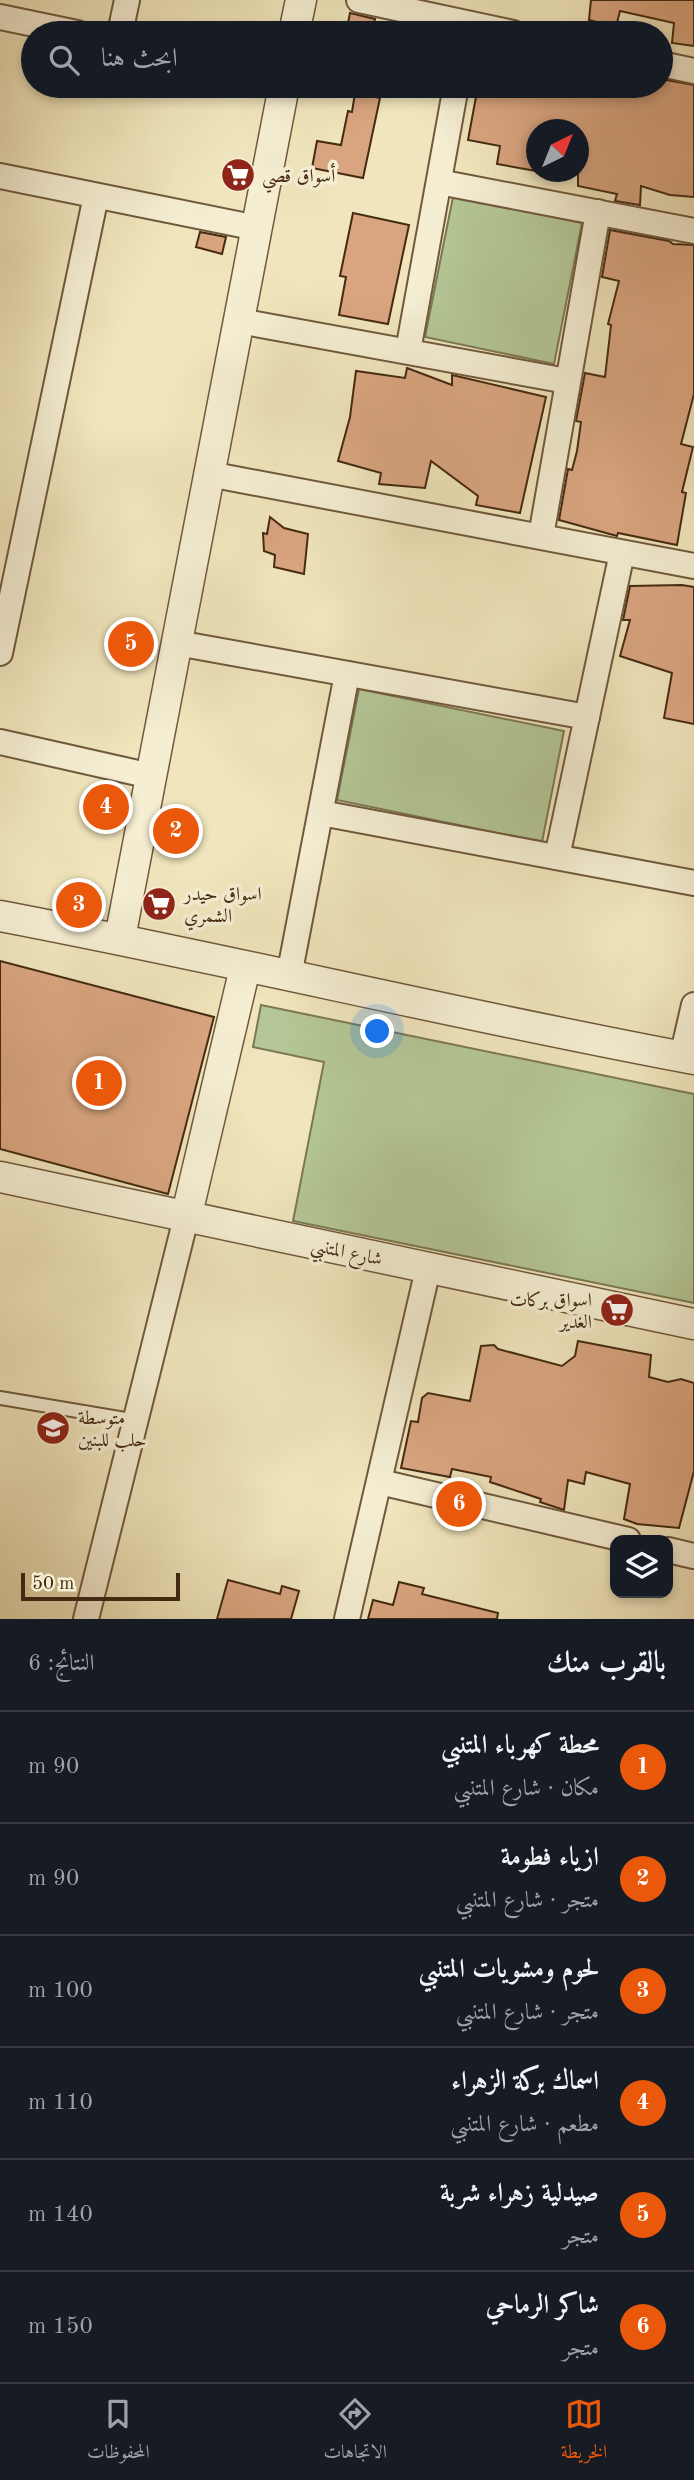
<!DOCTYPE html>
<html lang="ar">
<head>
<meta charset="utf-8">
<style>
  :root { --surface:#171b24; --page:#20242c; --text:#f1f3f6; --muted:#9ea1a6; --line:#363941; --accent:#ea580c }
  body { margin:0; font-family:"Old Standard TT",Amiri,serif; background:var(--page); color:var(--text); direction:rtl }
  .controls { position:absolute; right:21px; bottom:21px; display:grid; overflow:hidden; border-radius:14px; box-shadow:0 4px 10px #0003 }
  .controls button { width:63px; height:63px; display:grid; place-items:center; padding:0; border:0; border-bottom:2px solid var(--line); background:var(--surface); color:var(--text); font:35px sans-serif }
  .compass { position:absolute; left:526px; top:119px; width:63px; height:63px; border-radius:50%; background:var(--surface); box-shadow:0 4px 10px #0003; rotate:43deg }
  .scale { position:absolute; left:21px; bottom:18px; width:159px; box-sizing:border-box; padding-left:7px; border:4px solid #452a12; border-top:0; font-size:19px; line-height:24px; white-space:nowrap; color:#452a12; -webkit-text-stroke:5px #f5eed3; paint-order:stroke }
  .you { position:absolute; left:378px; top:1032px; width:24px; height:24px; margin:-18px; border:5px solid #fff; border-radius:50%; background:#1a73e8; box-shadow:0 0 0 10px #1a73e833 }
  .badge { display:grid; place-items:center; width:46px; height:46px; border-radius:50%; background:var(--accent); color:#fff; font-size:23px; font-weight:700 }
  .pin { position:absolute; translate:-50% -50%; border:4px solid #fff; box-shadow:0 2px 7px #0006 }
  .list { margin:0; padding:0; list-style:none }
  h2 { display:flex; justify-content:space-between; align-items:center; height:91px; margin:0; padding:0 28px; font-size:30px }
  h2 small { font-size:23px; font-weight:400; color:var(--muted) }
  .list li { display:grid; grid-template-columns:46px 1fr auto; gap:21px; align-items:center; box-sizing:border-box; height:112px; padding:0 28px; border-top:2px solid var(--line) }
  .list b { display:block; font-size:26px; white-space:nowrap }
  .list p { margin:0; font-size:23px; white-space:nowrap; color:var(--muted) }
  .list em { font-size:23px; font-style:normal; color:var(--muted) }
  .icon { flex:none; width:38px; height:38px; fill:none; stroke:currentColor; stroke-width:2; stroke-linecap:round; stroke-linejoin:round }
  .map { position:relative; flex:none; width:694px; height:1619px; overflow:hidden; direction:ltr }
  .search { position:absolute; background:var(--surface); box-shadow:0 4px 10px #0003; left:21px; right:21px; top:21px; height:77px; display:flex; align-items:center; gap:18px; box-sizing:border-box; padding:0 24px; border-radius:38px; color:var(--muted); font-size:26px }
  .sheet { height:763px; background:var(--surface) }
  nav { display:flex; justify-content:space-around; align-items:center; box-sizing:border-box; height:98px; border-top:2px solid var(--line); background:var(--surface); font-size:19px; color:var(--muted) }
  nav a { display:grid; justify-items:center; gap:4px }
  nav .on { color:var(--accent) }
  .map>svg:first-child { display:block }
</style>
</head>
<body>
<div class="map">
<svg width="694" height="1619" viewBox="0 0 694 1619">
  <rect width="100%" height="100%" fill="#f0e5bc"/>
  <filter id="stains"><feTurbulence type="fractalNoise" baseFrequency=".00286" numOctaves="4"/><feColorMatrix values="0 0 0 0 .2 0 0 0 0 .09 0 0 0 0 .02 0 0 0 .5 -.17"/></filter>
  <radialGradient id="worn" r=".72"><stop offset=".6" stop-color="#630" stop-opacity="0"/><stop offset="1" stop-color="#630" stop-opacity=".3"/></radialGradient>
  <g fill="#b4c695" stroke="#7c7854" stroke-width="2">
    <polygon points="453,197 582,223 554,364 425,337"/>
    <polygon points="359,689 564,731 542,842 337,800"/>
    <polygon points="261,1005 694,1094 694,1303 293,1221 324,1062 253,1047"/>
  </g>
  <g fill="#d9a580" stroke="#452a12" stroke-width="2">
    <polygon points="591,0 694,0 694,46 672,43 674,23 620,11 616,27 589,20"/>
    <polygon points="350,13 375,19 372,33 346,33"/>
    <polygon points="661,79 694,85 694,197 670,195 641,186 640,205 615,201 617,194 578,186 578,130 536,130 536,171 497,164 500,146 468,140 478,86 661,86"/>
    <polygon points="355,93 380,98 363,178 312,168 317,141 341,145 348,111 352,112"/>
    <polygon points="353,213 409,225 388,324 339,315 346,277 340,276"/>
    <polygon points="610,230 669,241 673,244 694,245 694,394 681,444 693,447 682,492 686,493 677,545 618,533 617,536 559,520 568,469 572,470 577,451 581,422 576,421 585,373 605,377 611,325 608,324 619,281 602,277"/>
    <polygon points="200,232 226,237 222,254 196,247"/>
    <polygon points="407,368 452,385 452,375 546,397 520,513 476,505 478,496 431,461 425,488 379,484 381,473 338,461 350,417 356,371 405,378"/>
    <polygon points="270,517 284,528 308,534 304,574 274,567 275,555 264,551 263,533 267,534"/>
    <polygon points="682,585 694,587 694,724 664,718 672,673 620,656 630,620 623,620 630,586"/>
    <polygon points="0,961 214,1017 168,1194 0,1149"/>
    <polygon points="578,1341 651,1355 649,1377 668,1382 681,1379 694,1383 694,1471 679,1528 637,1524 624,1519 630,1484 586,1472 584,1484 568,1480 564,1510 540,1502 541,1499 490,1482 491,1477 452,1469 450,1477 401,1468 411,1421 418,1422 422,1398 428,1393 470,1401 481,1346 494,1345 498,1349 562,1366 575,1356"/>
    <polygon points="228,1580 280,1594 282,1586 299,1591 291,1619 217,1619"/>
    <polygon points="399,1582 424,1588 422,1594 498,1613 497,1619 368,1619 373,1600 393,1605"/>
  </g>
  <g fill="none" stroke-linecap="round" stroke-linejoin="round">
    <g stroke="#70593c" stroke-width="16">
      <polyline id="service" points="0,1398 137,1421"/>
    </g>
    <g stroke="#70593c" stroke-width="28">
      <g id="minor">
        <polyline points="359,0 513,33"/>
        <polyline points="0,17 77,33"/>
        <polyline points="120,33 127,0"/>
        <polyline points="661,64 694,71"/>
        <polyline points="0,176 257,228"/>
        <polyline points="439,182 694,231"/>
        <polyline points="239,321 567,381"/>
        <polyline points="408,351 456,86"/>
        <polyline points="209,474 694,566"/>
        <polyline points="541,536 598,212"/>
        <polyline points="177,643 587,717"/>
        <polyline points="0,653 96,196"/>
        <polyline points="0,742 151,776"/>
        <polyline points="321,813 694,883"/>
        <polyline points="557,857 622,553"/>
        <polyline points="289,976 347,674"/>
        <polyline points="682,1057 694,1005"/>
        <polyline points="380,1482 628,1540"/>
        <polyline points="668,1550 694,1556"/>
        <polyline points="86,1619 186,1218"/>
        <polyline points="347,1619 428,1269"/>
      </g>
    </g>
    <g stroke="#70593c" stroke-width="33">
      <g id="tertiary">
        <polyline points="294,33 301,0"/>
        <path d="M0 916C232 960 462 1016 694 1059"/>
        <polyline points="120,938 284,86"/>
        <polyline points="0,1177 694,1324"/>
        <polyline points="186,1218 245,968"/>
      </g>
    </g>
    <use href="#service" stroke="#f5eed3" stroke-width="12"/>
    <use href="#minor" stroke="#f5eed3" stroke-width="24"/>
    <use href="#tertiary" stroke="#f5eed3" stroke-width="30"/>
  </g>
  <defs>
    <g id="supermarket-disc" transform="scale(1.75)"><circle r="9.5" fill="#8f2418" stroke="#f5eed3"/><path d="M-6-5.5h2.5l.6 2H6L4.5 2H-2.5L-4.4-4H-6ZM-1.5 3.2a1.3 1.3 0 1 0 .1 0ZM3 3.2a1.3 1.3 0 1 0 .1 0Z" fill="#fff"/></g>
    <g id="school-disc" transform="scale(1.75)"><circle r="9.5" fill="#8f2418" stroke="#f5eed3"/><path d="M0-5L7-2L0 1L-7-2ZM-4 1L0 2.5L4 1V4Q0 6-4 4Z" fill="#fff"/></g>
  </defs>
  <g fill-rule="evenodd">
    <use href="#supermarket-disc" x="238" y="175"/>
    <use href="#supermarket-disc" x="159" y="904"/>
    <use href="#supermarket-disc" x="617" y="1310"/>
    <use href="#school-disc" x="53" y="1428"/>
  </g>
  <g text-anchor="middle" stroke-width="7" stroke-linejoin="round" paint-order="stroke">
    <g font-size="19" fill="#452a12" stroke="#f5eed3" text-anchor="start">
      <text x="262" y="182">أسواق قصي</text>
      <text x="184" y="900">اسواق حيدر<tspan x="184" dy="22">الشمري</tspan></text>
      <text x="592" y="1306" text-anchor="end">اسواق بركات<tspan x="592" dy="22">الغدير</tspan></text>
      <text x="78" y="1424">متوسطة<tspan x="78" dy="22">حلب للبنين</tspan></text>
    </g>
    <g font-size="19" fill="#452a12" stroke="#f5eed3">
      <text transform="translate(347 1251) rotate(12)" y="7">شارع المتنبي</text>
    </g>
  </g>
  <rect width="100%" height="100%" filter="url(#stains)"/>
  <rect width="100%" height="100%" fill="url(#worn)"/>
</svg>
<div class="controls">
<button><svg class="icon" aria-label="layers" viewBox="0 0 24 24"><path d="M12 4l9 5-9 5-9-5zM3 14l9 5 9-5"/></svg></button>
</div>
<svg class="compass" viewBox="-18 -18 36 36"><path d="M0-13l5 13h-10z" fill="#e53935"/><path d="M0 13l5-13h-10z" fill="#9ea1a6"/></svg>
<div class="scale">50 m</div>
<div class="you"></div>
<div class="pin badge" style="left:99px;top:1083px">1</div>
<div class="pin badge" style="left:176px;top:831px">2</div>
<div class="pin badge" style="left:79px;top:905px">3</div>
<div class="pin badge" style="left:106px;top:807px">4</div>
<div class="pin badge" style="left:131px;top:644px">5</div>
<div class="pin badge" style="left:459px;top:1504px">6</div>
<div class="search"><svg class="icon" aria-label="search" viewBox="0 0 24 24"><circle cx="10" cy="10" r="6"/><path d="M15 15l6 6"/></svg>ابحث هنا</div>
</div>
<section class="sheet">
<h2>بالقرب منك<small>النتائج: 6</small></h2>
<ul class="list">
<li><span class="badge">1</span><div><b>محطة كهرباء المتنبي</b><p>مكان · شارع المتنبي</p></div><em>90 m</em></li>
<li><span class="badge">2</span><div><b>ازياء فطومة</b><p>متجر · شارع المتنبي</p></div><em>90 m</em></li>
<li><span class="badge">3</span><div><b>لحوم ومشويات المتنبي</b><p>متجر · شارع المتنبي</p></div><em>100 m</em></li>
<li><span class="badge">4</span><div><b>اسماك بركة الزهراء</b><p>مطعم · شارع المتنبي</p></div><em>110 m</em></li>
<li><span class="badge">5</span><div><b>صيدلية زهراء شربة</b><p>متجر</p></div><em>140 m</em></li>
<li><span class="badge">6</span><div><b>شاكر الرماحي</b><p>متجر</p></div><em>150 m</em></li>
</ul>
</section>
<nav>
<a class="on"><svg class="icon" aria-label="map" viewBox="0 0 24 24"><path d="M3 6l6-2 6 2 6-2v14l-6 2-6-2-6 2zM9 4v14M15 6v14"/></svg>الخريطة</a>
<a><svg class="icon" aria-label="directions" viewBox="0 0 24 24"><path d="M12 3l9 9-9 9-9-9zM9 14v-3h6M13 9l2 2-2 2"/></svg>الاتجاهات</a>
<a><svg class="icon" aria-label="saved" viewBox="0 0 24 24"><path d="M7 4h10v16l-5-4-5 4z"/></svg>المحفوظات</a>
</nav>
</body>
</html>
